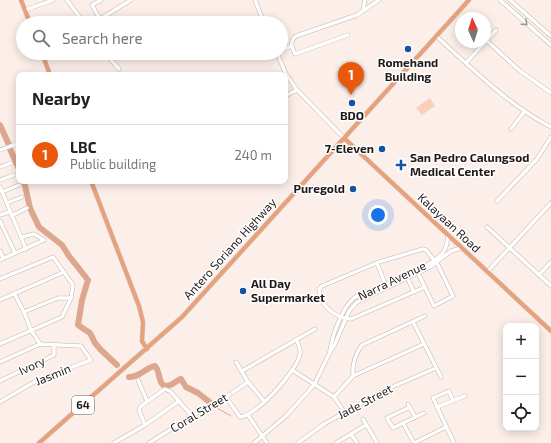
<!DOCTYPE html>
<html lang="en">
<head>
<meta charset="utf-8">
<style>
  :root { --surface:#fff; --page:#f2f2f2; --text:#222; --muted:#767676; --line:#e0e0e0; --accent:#ea580c }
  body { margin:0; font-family:"Exo 2",sans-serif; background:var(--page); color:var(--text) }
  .controls { position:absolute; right:12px; bottom:12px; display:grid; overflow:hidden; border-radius:8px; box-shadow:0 2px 10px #0003 }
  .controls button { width:36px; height:36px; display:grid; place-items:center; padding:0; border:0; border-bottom:1px solid var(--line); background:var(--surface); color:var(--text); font:20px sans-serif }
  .compass { position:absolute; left:455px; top:12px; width:36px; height:36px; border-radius:50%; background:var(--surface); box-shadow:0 2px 10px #0003; rotate:356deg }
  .you { position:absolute; left:378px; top:215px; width:14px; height:14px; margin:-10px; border:3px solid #fff; border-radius:50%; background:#1a73e8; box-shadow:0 0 0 6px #1a73e833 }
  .badge { display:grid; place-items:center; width:26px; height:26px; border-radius:50%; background:var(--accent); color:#fff; font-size:13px; font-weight:700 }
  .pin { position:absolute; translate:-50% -33px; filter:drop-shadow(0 1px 2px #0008) }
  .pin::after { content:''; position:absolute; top:21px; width:14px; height:12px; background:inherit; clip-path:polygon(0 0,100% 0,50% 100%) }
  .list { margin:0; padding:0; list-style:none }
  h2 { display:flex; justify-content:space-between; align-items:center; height:52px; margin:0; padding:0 16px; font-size:17px }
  h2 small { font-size:13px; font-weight:400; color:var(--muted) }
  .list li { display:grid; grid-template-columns:26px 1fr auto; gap:12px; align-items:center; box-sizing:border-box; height:60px; padding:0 16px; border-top:1px solid var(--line) }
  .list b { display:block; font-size:15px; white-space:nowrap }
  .list p { margin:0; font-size:13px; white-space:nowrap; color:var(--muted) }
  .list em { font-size:13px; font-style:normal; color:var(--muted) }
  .icon { flex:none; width:22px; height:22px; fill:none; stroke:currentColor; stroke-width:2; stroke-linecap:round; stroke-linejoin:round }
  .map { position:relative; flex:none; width:551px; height:443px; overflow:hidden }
  .search { position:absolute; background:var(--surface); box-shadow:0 2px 10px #0003; left:16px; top:16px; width:272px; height:44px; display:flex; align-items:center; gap:10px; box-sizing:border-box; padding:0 14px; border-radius:22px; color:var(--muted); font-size:15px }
  .panel { position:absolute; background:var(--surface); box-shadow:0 2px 10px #0003; left:16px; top:72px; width:272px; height:112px; border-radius:8px }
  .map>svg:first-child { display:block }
</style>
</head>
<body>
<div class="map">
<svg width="551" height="443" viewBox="0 0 551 443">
  <rect width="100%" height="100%" fill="#fcefea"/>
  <polygon fill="#fad0bd" points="430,98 435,106 422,115 416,108"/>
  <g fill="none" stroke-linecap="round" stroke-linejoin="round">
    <g stroke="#dda78f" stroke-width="1">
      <polyline points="128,376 129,377"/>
      <polyline points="215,407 231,416"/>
    </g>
    <g stroke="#dda78f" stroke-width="6">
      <polyline points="0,125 9,145"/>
      <polyline points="10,149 19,169"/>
      <polyline points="24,181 30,208 39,227 62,245 69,256 88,280 82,300 78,325 90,333 95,343 101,350 117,365"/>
      <path d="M129 377C140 377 145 368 155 366 161 371 157 390 170 385 174 384 177 380 181 379L186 387 198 393 212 404"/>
    </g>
    <g stroke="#c1b5af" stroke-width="4.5">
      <g id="minor">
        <polyline points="67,0 84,23"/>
        <polyline points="101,0 92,5 100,19 131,0"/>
        <polyline points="255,0 264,23"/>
        <polyline points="500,0 551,45"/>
        <polyline points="510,0 551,36"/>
        <polyline points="25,10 53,0"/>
        <polyline points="363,11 365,0"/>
        <path d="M348 35 295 54C292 47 289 42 296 36L357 15 379 0"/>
        <path d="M436 36C473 69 507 104 551 127"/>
        <polyline points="486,40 520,71 551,93"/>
        <polyline points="486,41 496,30"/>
        <polyline points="281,50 292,46"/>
        <polyline points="105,53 119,69"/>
        <polyline points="277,53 286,74 297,90 344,138"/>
        <polyline points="466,63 485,42"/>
        <polyline points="285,96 297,90"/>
        <polyline points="511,129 524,112"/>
        <polyline points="0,150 19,143"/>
        <polyline points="0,167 11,163"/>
        <polyline points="0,180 14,175"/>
        <polyline points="0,187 26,249"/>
        <polyline points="2,192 19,185"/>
        <polyline points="497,201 537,159 551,137"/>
        <polyline points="7,203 22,197"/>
        <polyline points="0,215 9,212"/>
        <polyline points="11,216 27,208"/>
        <polyline points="0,221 15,253"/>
        <polyline points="487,227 551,286"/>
        <polyline points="0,251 3,258"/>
        <polyline points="0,260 44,240 34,234 21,237"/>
        <polyline points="377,263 386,286"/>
        <polyline points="487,272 551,203"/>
        <path d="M418 273 434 306 453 296 438 265 426 250 423 249 379 262 322 286 319 289C319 305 335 318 351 319L425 287"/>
        <polyline points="539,275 551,262"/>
        <polyline points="407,277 414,292"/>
        <polyline points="0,279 53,257 73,285 71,298 62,317 0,344"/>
        <polyline points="14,293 24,312"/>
        <polyline points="0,300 64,272"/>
        <polyline points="413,322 441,377"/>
        <polyline points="40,344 31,330 24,312 58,298 71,298"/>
        <path d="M330 351C332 336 342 308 354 298 360 294 367 292 374 289 392 281 433 267 444 251 447 246 447 241 448 236"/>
        <polyline points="0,362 40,344 81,346 91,360 67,369 34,382 0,402"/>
        <polyline points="236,362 248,382 264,401"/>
        <polyline points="292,370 334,397 345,413"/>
        <polyline points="242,371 315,329"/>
        <path d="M353 376C352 364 355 354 362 345L425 316"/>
        <polyline points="138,380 147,401"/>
        <polyline points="0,381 54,355 54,345"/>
        <path d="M226 397 240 417C257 415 297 371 300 354 301 349 298 343 296 339"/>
        <polyline points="334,397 353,376 424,344"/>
        <polyline points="453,401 449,391 433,398 454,443"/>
        <polyline points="408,404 415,417"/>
        <polyline points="410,407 387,418 393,428 424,413"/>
        <polyline points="437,407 465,396"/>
        <polyline points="248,415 267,443"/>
        <polyline points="363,419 377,443"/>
        <polyline points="403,423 414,443"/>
        <polyline points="145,425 139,410 141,406 165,389 171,392 192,416"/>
        <polyline points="351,434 357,443"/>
        <polyline points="114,443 145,425 179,401"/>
        <polyline points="149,443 192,416 226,397 248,382"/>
        <polyline points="254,443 286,416 314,385 330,352 334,346 349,311 357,302 430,267 451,251 461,248"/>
        <polyline points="298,443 324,424 385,390 436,368"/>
        <polyline points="336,443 366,425"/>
        <polyline points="414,443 446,427"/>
      </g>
    </g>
    <g stroke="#d2d1d1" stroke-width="5">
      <g id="major">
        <polyline points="21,0 30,23"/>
        <polyline points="42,53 50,75"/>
        <polyline points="344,138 551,331"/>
        <polyline points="91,181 139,306 143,322 142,341 147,349"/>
        <polyline points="39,443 182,317 469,0"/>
      </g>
    </g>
    <use href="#minor" stroke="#fff" stroke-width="3.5"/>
    <use href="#major" stroke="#e8a17a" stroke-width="4"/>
  </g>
  <defs><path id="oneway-chevron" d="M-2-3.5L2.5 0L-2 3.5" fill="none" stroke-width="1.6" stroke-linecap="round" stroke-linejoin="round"/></defs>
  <use stroke="#9b9898" href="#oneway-chevron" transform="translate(525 23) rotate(42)"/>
  <g fill="#1353a4" stroke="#fff" stroke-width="1.5">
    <circle cx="408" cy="49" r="4"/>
    <circle cx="352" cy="103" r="4"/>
    <circle cx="382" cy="149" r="4"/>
    <path d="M399 159h4v4h4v4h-4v4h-4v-4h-4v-4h4z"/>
    <circle cx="353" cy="189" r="4"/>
    <circle cx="243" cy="291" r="4"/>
  </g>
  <g text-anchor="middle" stroke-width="3" stroke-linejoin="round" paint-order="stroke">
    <rect fill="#fff" stroke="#635f5f" stroke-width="1" x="72" y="396" width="22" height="18" rx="3"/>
    <g font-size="11" font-weight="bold" fill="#201b1a">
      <text x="83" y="409">64</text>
    </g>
    <g font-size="12" font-weight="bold" fill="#201b1a" stroke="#fff">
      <text x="408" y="67">Romehand<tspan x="408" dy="14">Building</tspan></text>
      <text x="352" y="120">BDO</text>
      <text x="374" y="153" text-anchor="end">7-Eleven</text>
      <text x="410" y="162" text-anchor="start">San Pedro Calungsod<tspan x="410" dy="14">Medical Center</tspan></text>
      <text x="345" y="193" text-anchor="end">Puregold</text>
      <text x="251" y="288" text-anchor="start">All Day<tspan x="251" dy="14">Supermarket</tspan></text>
    </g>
    <g font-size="12" fill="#201b1a" stroke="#fff">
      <text transform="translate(449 223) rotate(43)" y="4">Kalayaan Road</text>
      <text transform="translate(230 249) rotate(-48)" y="4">Antero Soriano Highway</text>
      <text transform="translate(392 281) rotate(-26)" y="4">Narra Avenue</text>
      <text transform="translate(32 366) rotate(-25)" y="4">Ivory</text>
      <text transform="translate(53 375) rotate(-22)" y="4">Jasmin</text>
      <text transform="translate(365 402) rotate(-28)" y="4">Jade Street</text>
      <text transform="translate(199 413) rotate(-31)" y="4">Coral Street</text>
    </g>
  </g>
</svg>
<div class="controls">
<button>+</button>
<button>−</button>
<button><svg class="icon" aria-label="locate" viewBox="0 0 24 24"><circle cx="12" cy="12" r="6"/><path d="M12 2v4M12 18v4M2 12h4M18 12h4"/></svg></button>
</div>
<svg class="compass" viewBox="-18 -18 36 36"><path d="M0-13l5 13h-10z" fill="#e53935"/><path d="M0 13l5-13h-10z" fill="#767676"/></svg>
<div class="you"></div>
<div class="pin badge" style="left:351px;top:95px">1</div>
<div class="search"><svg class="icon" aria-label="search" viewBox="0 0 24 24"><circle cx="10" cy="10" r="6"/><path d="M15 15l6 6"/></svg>Search here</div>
<section class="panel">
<h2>Nearby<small></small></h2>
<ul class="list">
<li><span class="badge">1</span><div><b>LBC</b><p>Public building</p></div><em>240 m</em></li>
</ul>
</section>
</div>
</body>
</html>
